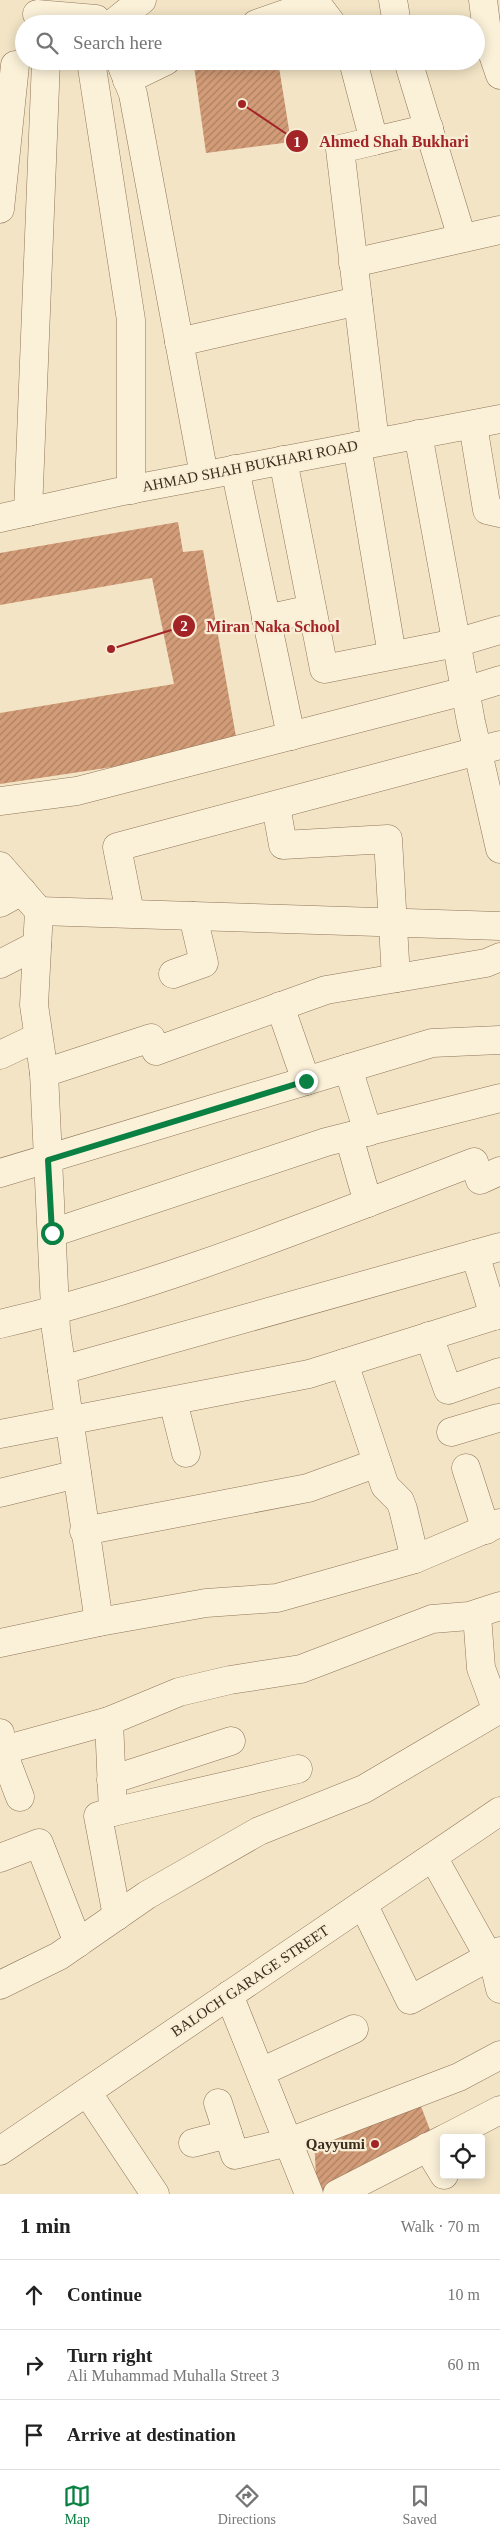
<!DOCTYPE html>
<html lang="en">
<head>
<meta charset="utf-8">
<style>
  :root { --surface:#fff; --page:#f2f2f2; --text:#222; --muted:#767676; --line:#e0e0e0; --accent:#0b8043 }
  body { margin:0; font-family:Georgia,serif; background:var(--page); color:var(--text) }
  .controls { position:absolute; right:15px; bottom:15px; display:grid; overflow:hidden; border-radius:5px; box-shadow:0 2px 12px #0003 }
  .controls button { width:45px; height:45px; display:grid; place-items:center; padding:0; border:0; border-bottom:1px solid var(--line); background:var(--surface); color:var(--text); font:25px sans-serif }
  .stop { position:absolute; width:15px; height:15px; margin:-11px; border:4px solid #0b8043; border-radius:50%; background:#fff }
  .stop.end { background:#0b8043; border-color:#fff; box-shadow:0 1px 5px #0008 }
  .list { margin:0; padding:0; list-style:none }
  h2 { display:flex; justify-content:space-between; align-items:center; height:65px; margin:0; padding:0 20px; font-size:21px }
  h2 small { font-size:16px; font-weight:400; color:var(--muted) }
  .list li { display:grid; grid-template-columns:32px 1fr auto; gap:15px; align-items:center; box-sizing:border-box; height:70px; padding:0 20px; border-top:1px solid var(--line) }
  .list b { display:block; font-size:19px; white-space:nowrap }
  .list p { margin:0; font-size:16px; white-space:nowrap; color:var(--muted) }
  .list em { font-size:16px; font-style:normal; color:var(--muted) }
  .icon { flex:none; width:28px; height:28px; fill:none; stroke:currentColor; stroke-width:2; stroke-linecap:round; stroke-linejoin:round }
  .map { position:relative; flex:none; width:500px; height:2194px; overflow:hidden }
  .search { position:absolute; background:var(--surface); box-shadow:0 2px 12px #0003; left:15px; right:15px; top:15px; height:55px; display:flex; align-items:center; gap:12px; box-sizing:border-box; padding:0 18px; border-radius:28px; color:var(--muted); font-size:19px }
  .sheet { height:275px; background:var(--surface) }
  nav { display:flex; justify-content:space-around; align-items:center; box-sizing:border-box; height:70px; border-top:1px solid var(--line); background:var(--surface); font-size:14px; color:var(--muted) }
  nav a { display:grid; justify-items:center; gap:2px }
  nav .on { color:var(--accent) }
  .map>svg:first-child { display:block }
</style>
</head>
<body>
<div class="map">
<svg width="500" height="2194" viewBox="0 0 500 2194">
  <defs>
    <pattern id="building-hatch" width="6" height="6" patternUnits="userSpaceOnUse" patternTransform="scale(1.25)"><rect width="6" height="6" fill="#d39c78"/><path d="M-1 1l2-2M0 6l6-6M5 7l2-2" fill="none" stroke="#ac8062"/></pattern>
  </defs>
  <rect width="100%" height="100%" fill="#f2e4c5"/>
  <g fill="url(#building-hatch)">
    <polygon points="232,61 278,61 291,142 206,153 194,66"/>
    <polygon points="178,522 183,552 203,550 238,748 0,784 0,713 174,684 152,578 0,605 0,553"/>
    <polygon points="417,2096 437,2148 317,2194 314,2139"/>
  </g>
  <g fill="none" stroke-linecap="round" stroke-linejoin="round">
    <g stroke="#8f7559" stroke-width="29">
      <g id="minor">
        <polyline points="314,0 332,24"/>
        <polyline points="393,0 397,24"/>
        <polyline points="483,0 488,40 500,75"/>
        <polyline points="37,14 96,19 99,24"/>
        <polyline points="112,24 142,0"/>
        <polyline points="256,24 316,3"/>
        <polyline points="91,61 131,320 131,490"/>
        <polyline points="120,61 133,94 204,475"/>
        <polyline points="353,61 374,141 340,149 375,442"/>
        <polyline points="408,61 462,238"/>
        <polyline points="127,80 166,61"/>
        <polyline points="374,141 429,128"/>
        <polyline points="0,209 15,65"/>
        <polyline points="353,263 500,230"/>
        <polyline points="179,342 358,301"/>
        <polyline points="473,425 487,510 500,513"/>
        <polyline points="418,434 471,722 500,849"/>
        <polyline points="357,446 392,655"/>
        <polyline points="283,460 324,669 456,643 500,630"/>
        <polyline points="235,469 291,736"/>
        <polyline points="28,512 46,61"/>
        <polyline points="266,619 312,609"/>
        <polyline points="0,801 77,791 465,691 500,680"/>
        <polyline points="276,806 283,845 388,839 396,978"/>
        <polyline points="0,866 39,911 34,1005 44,1073 56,1330 99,1622"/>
        <polyline points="0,903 22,891"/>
        <polyline points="39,911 500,926"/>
        <polyline points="130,913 117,847 500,745"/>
        <polyline points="0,964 37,945"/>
        <polyline points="173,974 204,963 193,916"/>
        <polyline points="280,1006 306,1081"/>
        <polyline points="0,1055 38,1037"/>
        <polyline points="348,1068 368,1132"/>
        <polyline points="44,1073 151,1038 156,1051 326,990 486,963 500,957"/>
        <polyline points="349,1137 368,1203"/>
        <polyline points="0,1173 432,1043 500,1040"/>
        <polyline points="52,1233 326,1142 500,1098"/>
        <polyline points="475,1254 494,1316"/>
        <path d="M0 1324C162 1286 319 1221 474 1162L480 1180 500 1171"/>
        <polyline points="429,1336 448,1390 500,1372"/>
        <polyline points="344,1363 385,1486 400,1501 403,1509 415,1559"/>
        <polyline points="62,1370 500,1247"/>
        <polyline points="173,1401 186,1453"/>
        <polyline points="451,1432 498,1418"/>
        <polyline points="0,1434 309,1374 500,1314"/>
        <polyline points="466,1468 486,1530"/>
        <polyline points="0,1493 77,1474"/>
        <polyline points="84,1531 308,1488 377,1463"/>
        <polyline points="477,1615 481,1668 497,1711"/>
        <polyline points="0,1643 99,1622 206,1603 277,1598 415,1559 500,1523"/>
        <polyline points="109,1721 113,1812 98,1816 117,1916"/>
        <polyline points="0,1733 2,1750 20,1797"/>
        <polyline points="0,1751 109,1721 179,1692 230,1680 301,1669 432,1619 469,1616 500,1606"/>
        <polyline points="111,1780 231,1741"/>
        <polyline points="113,1812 298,1769"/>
        <polyline points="433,1857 495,1968 500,1989"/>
        <polyline points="0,1858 39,1843 78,1943"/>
        <polyline points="363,1904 410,2000 500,1951"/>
        <polyline points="0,1985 59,1956 147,1895 259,1831 364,1789 500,1709"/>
        <polyline points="229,1995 309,2194"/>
        <polyline points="261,2072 354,2029"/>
        <polyline points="87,2092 155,2194"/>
        <polyline points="218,2103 235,2155 289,2142 459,2077 500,2055"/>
        <polyline points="446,2138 500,2110"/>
        <polyline points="193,2143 228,2134"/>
        <polyline points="427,2147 444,2175"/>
        <polyline points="337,2194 444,2139"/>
      </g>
    </g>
    <g stroke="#8f7559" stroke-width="29">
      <g id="tertiary">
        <polyline points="0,518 118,492 500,419"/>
        <polyline points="0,2151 500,1811"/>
      </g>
    </g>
    <use href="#minor" stroke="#fbf1d9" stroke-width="28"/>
    <use href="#tertiary" stroke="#fbf1d9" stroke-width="28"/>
  </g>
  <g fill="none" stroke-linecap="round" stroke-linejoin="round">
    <polyline stroke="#0b8043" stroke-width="6" points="52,1233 48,1160 306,1081"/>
  </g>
  <circle fill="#a32427" stroke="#f8eed5" stroke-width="2" cx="375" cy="2144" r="5"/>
  <g text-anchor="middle" stroke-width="4.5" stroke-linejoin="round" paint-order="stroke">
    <g font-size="15" fill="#3d2d1e" stroke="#f8eed5">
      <text transform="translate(250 466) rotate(-11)" y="5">AHMAD SHAH BUKHARI ROAD</text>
      <text transform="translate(250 1981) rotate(-34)" y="5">BALOCH GARAGE STREET</text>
    </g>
    <g font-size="15" font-weight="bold" fill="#3d2d1e" stroke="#f8eed5" text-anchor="end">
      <text x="365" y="2149">Qayyumi</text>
    </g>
  </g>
  <path fill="none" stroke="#a32427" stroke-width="2" d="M242 104L297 141M111 649L184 626"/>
  <g fill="#a32427" stroke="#f8eed5" stroke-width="2">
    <circle cx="242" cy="104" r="5"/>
    <circle cx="111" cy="649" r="5"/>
    <circle cx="297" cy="141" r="12"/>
    <circle cx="184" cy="626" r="12"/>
  </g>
  <g font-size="15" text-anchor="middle" font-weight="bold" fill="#fff">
    <text x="297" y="147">1</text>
    <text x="184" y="631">2</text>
  </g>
  <g font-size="16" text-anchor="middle" font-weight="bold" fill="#a32427" stroke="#f8eed5" stroke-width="4.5" stroke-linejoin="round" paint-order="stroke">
    <text x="394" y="147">Ahmed Shah Bukhari</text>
    <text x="273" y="632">Miran Naka School</text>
  </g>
</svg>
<div class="controls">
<button><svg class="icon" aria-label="locate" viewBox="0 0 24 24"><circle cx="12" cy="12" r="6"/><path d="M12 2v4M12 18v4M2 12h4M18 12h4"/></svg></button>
</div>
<div class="stop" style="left:52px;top:1233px"></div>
<div class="stop end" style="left:306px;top:1081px"></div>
<div class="search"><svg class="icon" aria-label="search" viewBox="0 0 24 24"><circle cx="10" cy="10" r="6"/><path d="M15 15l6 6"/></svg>Search here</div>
</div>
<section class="sheet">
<h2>1 min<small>Walk · 70 m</small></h2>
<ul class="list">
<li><svg class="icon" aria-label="ahead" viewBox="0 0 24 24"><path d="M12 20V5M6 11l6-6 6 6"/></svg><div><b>Continue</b></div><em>10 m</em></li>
<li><svg class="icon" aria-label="right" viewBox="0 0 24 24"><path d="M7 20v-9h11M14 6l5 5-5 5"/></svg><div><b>Turn right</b><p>Ali Muhammad Muhalla Street 3</p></div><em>60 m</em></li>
<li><svg class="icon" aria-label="arrive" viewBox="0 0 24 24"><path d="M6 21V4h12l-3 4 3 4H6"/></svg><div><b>Arrive at destination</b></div></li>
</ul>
</section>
<nav>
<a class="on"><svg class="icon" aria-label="map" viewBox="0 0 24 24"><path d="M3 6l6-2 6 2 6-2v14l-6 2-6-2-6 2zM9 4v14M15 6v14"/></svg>Map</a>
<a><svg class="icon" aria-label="directions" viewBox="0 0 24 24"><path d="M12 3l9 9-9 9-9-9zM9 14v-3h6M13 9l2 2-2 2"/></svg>Directions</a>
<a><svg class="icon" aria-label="saved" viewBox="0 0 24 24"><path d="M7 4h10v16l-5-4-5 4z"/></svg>Saved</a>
</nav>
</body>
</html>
